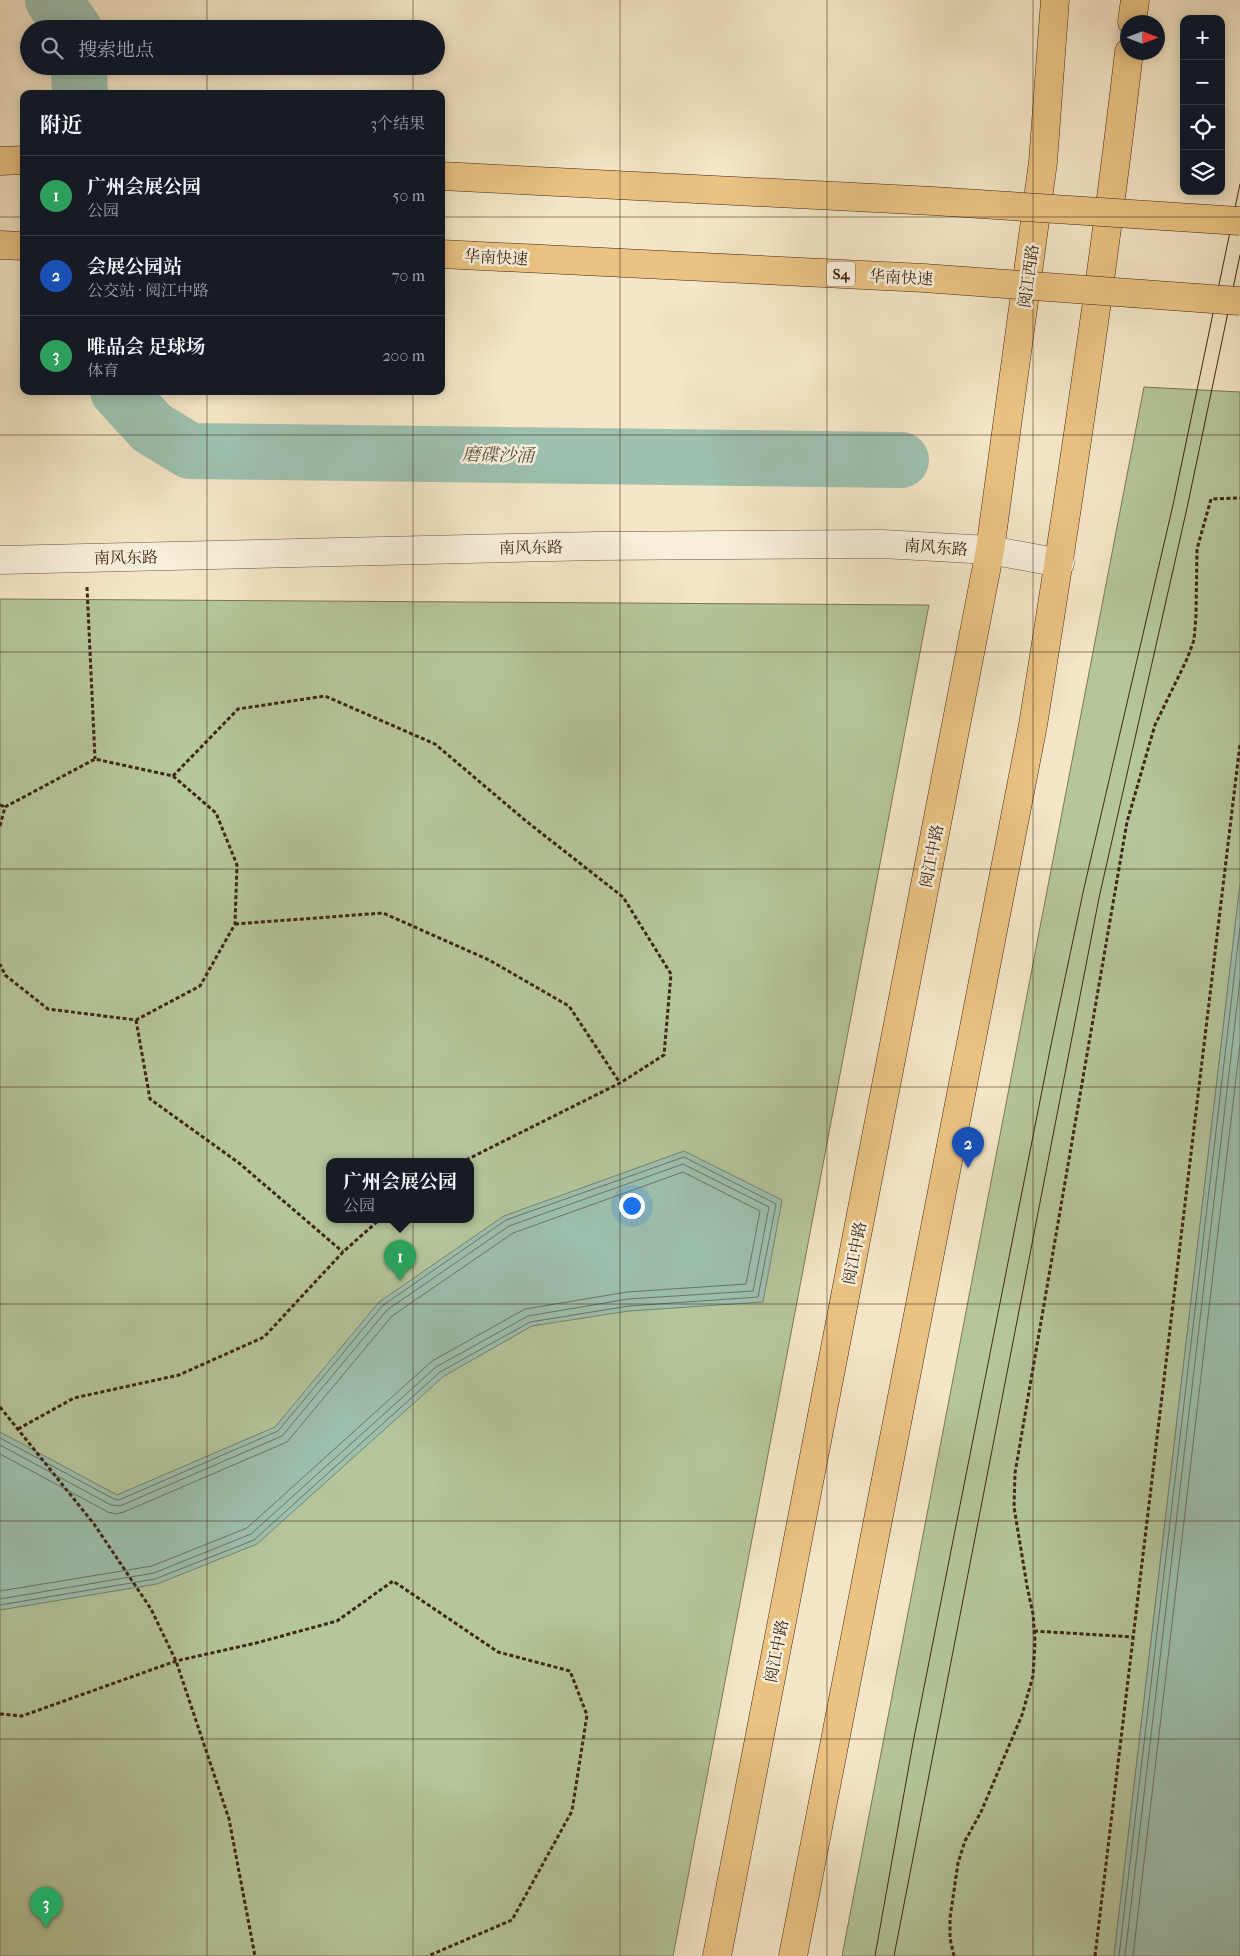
<!DOCTYPE html>
<html lang="zh">
<head>
<meta charset="utf-8">
<style>
  :root { --surface:#171b24; --page:#242831; --text:#f1f3f6; --muted:#9ea1a6; --line:#363941; --accent:#c59692 }
  body { margin:0; font-family:"IM FELL French Canon","Noto Serif SC",serif; background:var(--page); color:var(--text) }
  .controls { position:absolute; right:15px; top:15px; display:grid; overflow:hidden; border-radius:10px; box-shadow:0 2px 12px #0003 }
  .controls button { width:45px; height:45px; display:grid; place-items:center; padding:0; border:0; border-bottom:1px solid var(--line); background:var(--surface); color:var(--text); font:25px sans-serif }
  .compass { position:absolute; left:1120px; top:15px; width:45px; height:45px; border-radius:50%; background:var(--surface); box-shadow:0 2px 12px #0003; rotate:90deg }
  .you { position:absolute; left:631px; top:1205px; width:18px; height:18px; margin:-12px; border:4px solid #fff; border-radius:50%; background:#1a73e8; box-shadow:0 0 0 8px #1a73e833 }
  .badge { display:grid; place-items:center; width:32px; height:32px; border-radius:50%; background:var(--accent); color:#fff; font-size:16px; font-weight:700 }
  .pin { position:absolute; translate:-50% -41px; filter:drop-shadow(0 1px 2px #0008) }
  .pin::after { content:''; position:absolute; top:26px; width:18px; height:15px; background:inherit; clip-path:polygon(0 0,100% 0,50% 100%) }
  .popup { position:absolute; left:326px; top:1158px; width:148px; height:65px; box-sizing:border-box; display:grid; place-content:center; border-radius:10px; background:var(--surface); filter:drop-shadow(0 1px 4px #0005); font-size:16px; white-space:nowrap; color:var(--muted) }
  .popup b { font-size:19px; color:var(--text) }
  .popup::after { content:''; position:absolute; left:50%; top:100%; margin-left:-10px; border:10px solid transparent; border-top-color:var(--surface) }
  .list { margin:0; padding:0; list-style:none }
  h2 { display:flex; justify-content:space-between; align-items:center; height:65px; margin:0; padding:0 20px; font-size:21px }
  h2 small { font-size:16px; font-weight:400; color:var(--muted) }
  .list li { display:grid; grid-template-columns:32px 1fr auto; gap:15px; align-items:center; box-sizing:border-box; height:80px; padding:0 20px; border-top:1px solid var(--line) }
  .list b { display:block; font-size:19px; white-space:nowrap }
  .list p { margin:0; font-size:16px; white-space:nowrap; color:var(--muted) }
  .list em { font-size:16px; font-style:normal; color:var(--muted) }
  .icon { flex:none; width:28px; height:28px; fill:none; stroke:currentColor; stroke-width:2; stroke-linecap:round; stroke-linejoin:round }
  .map { position:relative; flex:none; width:1240px; height:1956px; overflow:hidden }
  .search { position:absolute; background:var(--surface); box-shadow:0 2px 12px #0003; left:20px; top:20px; width:425px; height:55px; display:flex; align-items:center; gap:12px; box-sizing:border-box; padding:0 18px; border-radius:28px; color:var(--muted); font-size:19px }
  .panel { position:absolute; background:var(--surface); box-shadow:0 2px 12px #0003; left:20px; top:90px; width:425px; height:305px; border-radius:10px }
  .map>svg:first-child { display:block }
</style>
</head>
<body>
<div class="map">
<svg width="1240" height="1956" viewBox="0 0 1240 1956">
  <rect width="100%" height="100%" fill="#f4e6c6"/>
  <filter id="stains"><feTurbulence type="fractalNoise" baseFrequency=".004" numOctaves="4"/><feColorMatrix values="0 0 0 0 .2 0 0 0 0 .09 0 0 0 0 .02 0 0 0 .5 -.17"/></filter>
  <radialGradient id="worn" r=".72"><stop offset=".6" stop-color="#630" stop-opacity="0"/><stop offset="1" stop-color="#630" stop-opacity=".3"/></radialGradient>
  <g fill="#b5c69b" stroke="#7a7659" fill-rule="evenodd">
    <polygon points="1144,387 1240,392 1240,885 1114,1956 842,1956"/>
    <path d="M0 599 929 605 673 1956H0ZM330 1162H470V1220H330Z"/>
  </g>
  <g fill="#9dc0af" stroke="#788272">
    <polygon points="1240,884 1240,1956 1114,1956"/>
    <polygon points="684,1151 782,1200 763,1302 629,1311 532,1326 444,1376 257,1544 157,1584 0,1610 0,1432 117,1495 275,1427 379,1302 504,1216"/>
  </g>
  <g fill="none" stroke-linecap="round" stroke-linejoin="round">
    <g stroke="#6e7363" stroke-width="1">
      <polyline points="0,1438 114,1499 119,1500 278,1431 382,1306 506,1220 684,1157 776,1204 758,1297 629,1306 530,1322 440,1372 254,1540 155,1579 0,1605"/>
      <polyline points="0,1445 111,1505 120,1506 282,1436 387,1310 509,1226 683,1164 769,1207 753,1291 628,1299 528,1316 436,1367 251,1534 154,1573 0,1599"/>
      <polyline points="0,1454 108,1512 116,1514 124,1512 287,1442 392,1316 513,1233 683,1172 760,1211 746,1284 627,1292 525,1309 432,1361 247,1528 152,1566 0,1591"/>
      <polyline points="1119,1956 1240,927"/>
      <polyline points="1125,1956 1240,980"/>
      <polyline points="1133,1956 1240,1044"/>
    </g>
    <g stroke="#9dc0af" stroke-width="56">
      <polyline points="53,0 74,29"/>
      <polyline points="79,66 80,94"/>
      <polyline points="118,391 152,428 190,451 901,460"/>
    </g>
    <g stroke="#6d5643" stroke-width="29">
      <polyline id="minor" points="0,560 597,546 882,544 990,550 1060,563"/>
    </g>
    <g stroke="#402617" stroke-width="29">
      <g id="major">
        <polyline points="1132,22 1135,0"/>
        <polyline points="717,1956 990,550 1043,162 1055,0"/>
        <path d="M793 1956 1033 725C1069 501 1103 277 1129 52"/>
      </g>
    </g>
    <g stroke="#402617" stroke-width="29">
      <g id="highway">
        <polyline points="0,161 24,160"/>
        <polyline points="0,245 24,246"/>
      </g>
    </g>
    <g stroke="#402617" stroke-width="3" stroke-dasharray="4 2.5" stroke-linecap="butt">
      <polyline points="87,587 95,759"/>
      <polyline points="173,776 238,709 325,696 435,744 526,821 623,897 671,974 664,1055 620,1083 462,1162"/>
      <polyline points="0,805 5,807"/>
      <polyline points="0,826 5,807 95,759 173,776 216,813 237,865 235,924 200,986 136,1020 48,1009 5,975 0,964"/>
      <polyline points="235,924 383,913 489,960 569,1006 620,1083"/>
      <polyline points="136,1020 150,1099 239,1163 343,1252"/>
      <polyline points="0,1407 94,1524 151,1609 176,1661 229,1819 255,1956"/>
      <polyline points="18,1429 74,1398 179,1375 264,1337 343,1252 379,1220"/>
      <polyline points="1034,1631 1133,1637"/>
      <polyline points="0,1714 22,1716 176,1661 256,1643 337,1621 393,1581 498,1652 570,1671 587,1715 572,1811 512,1920 428,1956"/>
      <polyline points="954,1956 950,1938 950,1918 958,1863 965,1841 981,1812 1022,1715 1033,1676 1035,1641 1033,1614 1027,1586 1014,1507 1015,1473 1127,822 1155,725 1187,659 1194,640 1196,616 1197,549 1211,499 1240,498"/>
      <polyline points="1095,1956 1240,744"/>
    </g>
    <use href="#minor" stroke="#f8efda" stroke-width="28"/>
    <use href="#major" stroke="#eac383" stroke-width="28"/>
    <use href="#highway" stroke="#eac383" stroke-width="28"/>
    <g stroke="#402617" stroke-width="1">
      <polyline points="875,1956 913,1743 1052,1040 1084,888 1173,505 1240,184"/>
      <polyline points="894,1956 1099,898 1187,508 1240,255"/>
    </g>
    <g stroke="#402617" stroke-width="29" stroke-linecap="butt">
      <g id="highway-bridge">
        <polyline points="441,176 933,201 1240,221"/>
        <polyline points="441,254 924,278 1240,301"/>
      </g>
    </g>
    <use href="#highway-bridge" stroke="#eac383" stroke-width="28"/>
  </g>
  <path fill="none" stroke="#402617" stroke-width="1" stroke-opacity="0.55" d="M207 0V29M413 0V29M620 0V1956M827 0V1956M1033 0V1956M207 66V94M413 66V94M0 217H24M441 217H1240M207 391V1956M413 391V1956M0 435H1240M0 652H1240M0 869H1240M0 1087H1240M0 1304H1240M0 1521H1240M0 1739H1240"/>
  <g text-anchor="middle" stroke-width="5" stroke-linejoin="round" paint-order="stroke">
    <rect fill="#f8efda" stroke="#776252" stroke-width="1" x="827" y="261.5" width="28" height="25" rx="4"/>
    <g font-size="15" font-weight="bold" fill="#402617">
      <text x="841" y="279">S4</text>
    </g>
    <g font-size="16" fill="#402617" stroke="#f8efda">
      <text transform="translate(496 257) rotate(3)" y="6">华南快速</text>
      <text transform="translate(1028 276) rotate(-82)" y="6">阅江西路</text>
      <text transform="translate(901 277) rotate(3)" y="6">华南快速</text>
      <text transform="translate(531 547) rotate(-1)" y="6">南风东路</text>
      <text transform="translate(936 547) rotate(4)" y="6">南风东路</text>
      <text transform="translate(126 557) rotate(-1)" y="6">南风东路</text>
      <text transform="translate(931 856) rotate(-79)" y="6">阅江中路</text>
      <text transform="translate(854 1253) rotate(-79)" y="6">阅江中路</text>
      <text transform="translate(776 1651) rotate(-79)" y="6">阅江中路</text>
    </g>
    <g font-size="18" font-style="italic" fill="#5c5445" stroke="#f8efda">
      <text transform="translate(498 455) rotate(1)" y="6">磨碟沙涌</text>
    </g>
  </g>
  <rect width="100%" height="100%" filter="url(#stains)"/>
  <rect width="100%" height="100%" fill="url(#worn)"/>
</svg>
<div class="controls">
<button>+</button>
<button>−</button>
<button><svg class="icon" aria-label="locate" viewBox="0 0 24 24"><circle cx="12" cy="12" r="6"/><path d="M12 2v4M12 18v4M2 12h4M18 12h4"/></svg></button>
<button><svg class="icon" aria-label="layers" viewBox="0 0 24 24"><path d="M12 4l9 5-9 5-9-5zM3 14l9 5 9-5"/></svg></button>
</div>
<svg class="compass" viewBox="-18 -18 36 36"><path d="M0-13l5 13h-10z" fill="#e53935"/><path d="M0 13l5-13h-10z" fill="#9ea1a6"/></svg>
<div class="you"></div>
<div class="pin badge" style="left:400px;top:1281px;background:#2e9e5b">1</div>
<div class="popup"><b>广州会展公园</b>公园</div>
<div class="pin badge" style="left:968px;top:1168px;background:#1a4fb4">2</div>
<div class="pin badge" style="left:46px;top:1928px;background:#2e9e5b">3</div>
<div class="search"><svg class="icon" aria-label="search" viewBox="0 0 24 24"><circle cx="10" cy="10" r="6"/><path d="M15 15l6 6"/></svg>搜索地点</div>
<section class="panel">
<h2>附近<small>3个结果</small></h2>
<ul class="list">
<li><span class="badge" style="background:#2e9e5b">1</span><div><b>广州会展公园</b><p>公园</p></div><em>50 m</em></li>
<li><span class="badge" style="background:#1a4fb4">2</span><div><b>会展公园站</b><p>公交站 · 阅江中路</p></div><em>70 m</em></li>
<li><span class="badge" style="background:#2e9e5b">3</span><div><b>唯品会 足球场</b><p>体育</p></div><em>200 m</em></li>
</ul>
</section>
</div>
</body>
</html>
